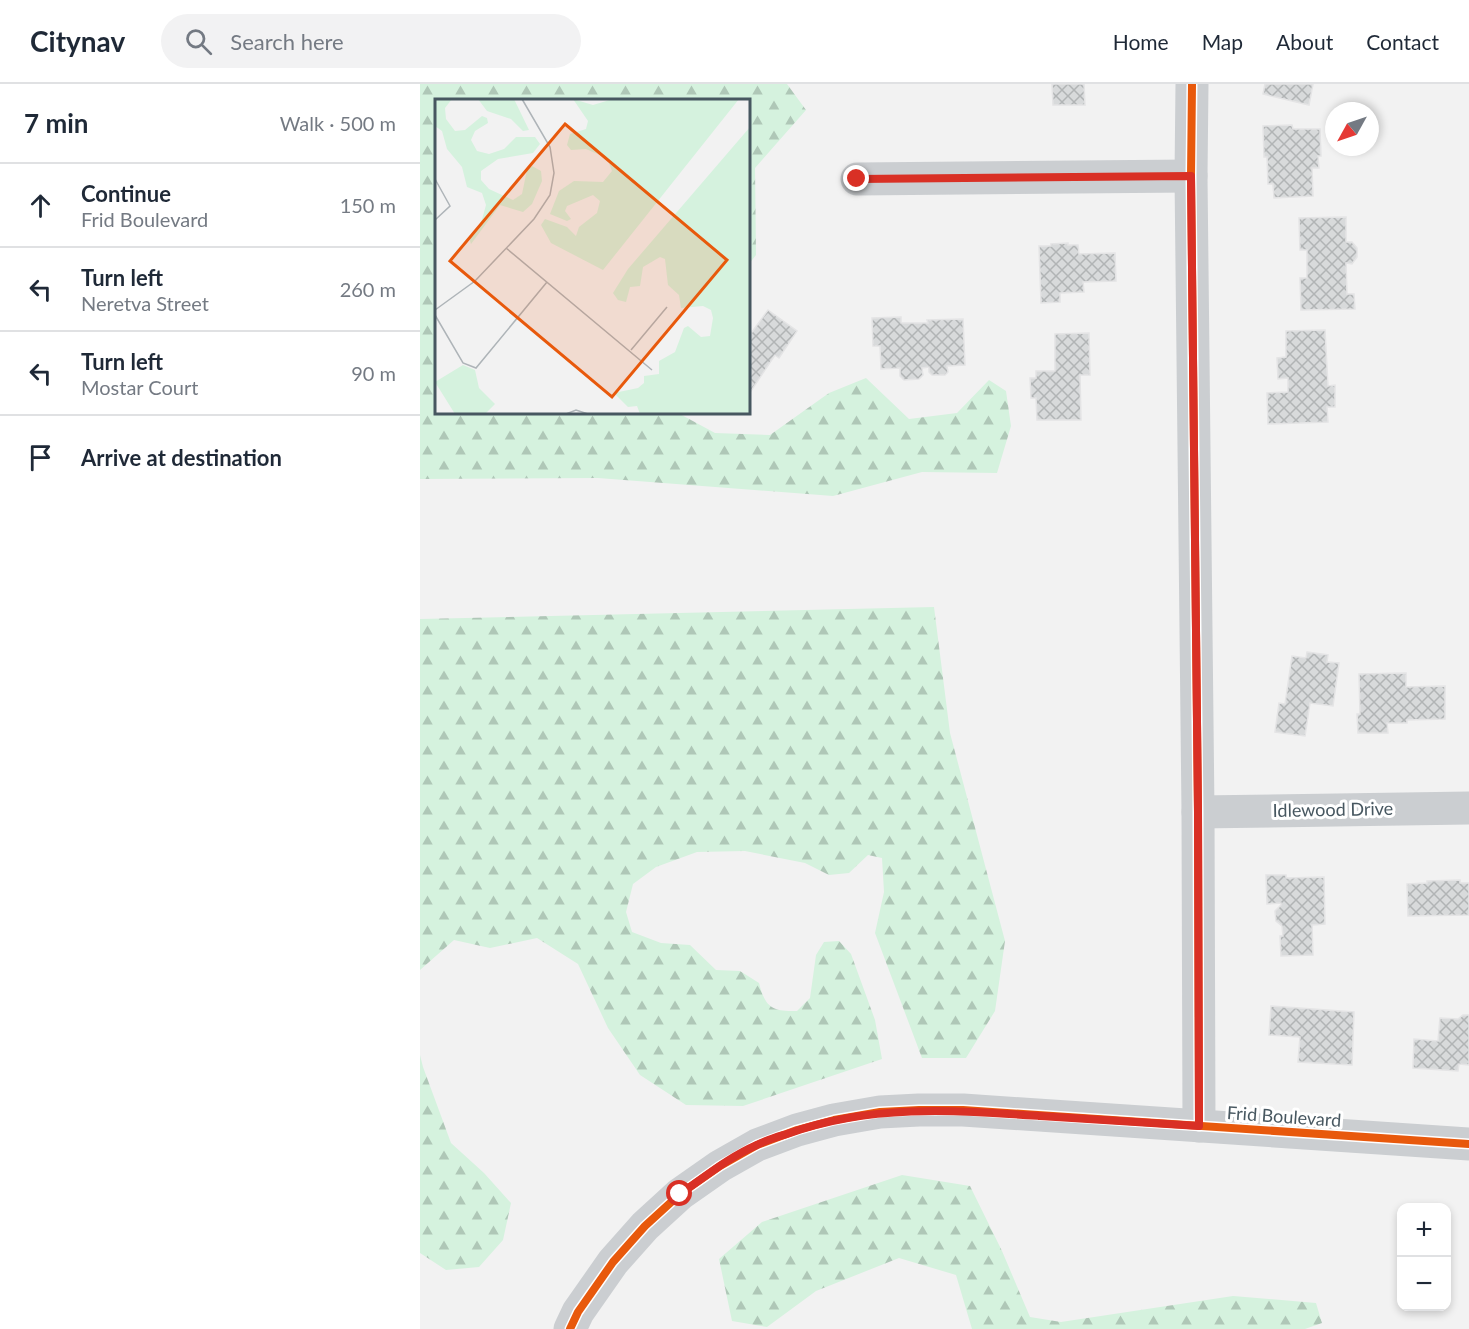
<!DOCTYPE html>
<html lang="en">
<head>
<meta charset="utf-8">
<style>
  :root { --surface:#fff; --page:#f2f2f3; --text:#1f2937; --muted:#747a83; --line:#e0e1e3 }
  body { margin:0; font-family:Lato,sans-serif; background:var(--page); color:var(--text) }
  .controls { position:absolute; right:18px; bottom:18px; display:grid; overflow:hidden; border-radius:12px; box-shadow:0 3px 9px #0003 }
  .controls button { width:54px; height:54px; display:grid; place-items:center; padding:0; border:0; border-bottom:2px solid var(--line); background:var(--surface); color:var(--text); font:30px sans-serif }
  .compass { position:absolute; left:905px; top:18px; width:54px; height:54px; border-radius:50%; background:var(--surface); box-shadow:0 3px 9px #0003; rotate:230deg }
  .stop { position:absolute; width:18px; height:18px; margin:-14px; border:4px solid #d93025; border-radius:50%; background:#fff }
  .stop.end { background:#d93025; border-color:#fff; box-shadow:0 2px 6px #0008 }
  .list { margin:0; padding:0; list-style:none }
  h2 { display:flex; justify-content:space-between; align-items:center; height:78px; margin:0; padding:0 24px; font-size:26px }
  h2 small { font-size:20px; font-weight:400; color:var(--muted) }
  .list li { display:grid; grid-template-columns:39px 1fr auto; gap:18px; align-items:center; box-sizing:border-box; height:84px; padding:0 24px; border-top:2px solid var(--line) }
  .list b { display:block; font-size:22px; white-space:nowrap }
  .list p { margin:0; font-size:20px; white-space:nowrap; color:var(--muted) }
  .list em { font-size:20px; font-style:normal; color:var(--muted) }
  .icon { flex:none; width:33px; height:33px; fill:none; stroke:currentColor; stroke-width:2; stroke-linecap:round; stroke-linejoin:round }
  .map { position:relative; flex:none; width:1049px; height:1245px; overflow:hidden }
  header { display:flex; align-items:center; gap:36px; box-sizing:border-box; height:84px; padding:0 30px; background:var(--surface); border-bottom:2px solid var(--line) }
  header strong { font-size:28px }
  nav { display:flex; gap:33px; margin-inline-start:auto; font-size:21px }
  .search { width:420px; height:54px; background:var(--page); display:flex; align-items:center; gap:15px; box-sizing:border-box; padding:0 21px; border-radius:33px; color:var(--muted); font-size:22px }
  main { display:flex }
  aside { flex:1; background:var(--surface) }
  .map>svg:first-child { display:block }
</style>
</head>
<body>
<header>
<strong>Citynav</strong>
<div class="search"><svg class="icon" aria-label="search" viewBox="0 0 24 24"><circle cx="10" cy="10" r="6"/><path d="M15 15l6 6"/></svg>Search here</div>
<nav><a>Home</a><a>Map</a><a>About</a><a>Contact</a></nav>
</header>
<main>
<aside>
<h2>7 min<small>Walk · 500 m</small></h2>
<ul class="list">
<li><svg class="icon" aria-label="ahead" viewBox="0 0 24 24"><path d="M12 20V5M6 11l6-6 6 6"/></svg><div><b>Continue</b><p>Frid Boulevard</p></div><em>150 m</em></li>
<li><svg class="icon" aria-label="left" viewBox="0 0 24 24"><path d="M17 20v-9H6M10 6l-5 5 5 5"/></svg><div><b>Turn left</b><p>Neretva Street</p></div><em>260 m</em></li>
<li><svg class="icon" aria-label="left" viewBox="0 0 24 24"><path d="M17 20v-9H6M10 6l-5 5 5 5"/></svg><div><b>Turn left</b><p>Mostar Court</p></div><em>90 m</em></li>
<li><svg class="icon" aria-label="arrive" viewBox="0 0 24 24"><path d="M6 21V4h12l-3 4 3 4H6"/></svg><div><b>Arrive at destination</b></div></li>
</ul>
</aside>
<div class="map">
<svg width="1049" height="1245" viewBox="0 0 1049 1245">
  <defs>
    <pattern id="forest-firs" width="22" height="20" patternUnits="userSpaceOnUse" patternTransform="scale(1.5)"><rect width="22" height="20" fill="#d5f2de"/><path d="M5 1l3.5 6h-7zM16 11l3.5 6h-7z" fill="#afc7b7"/></pattern>
    <pattern id="building-cross-hatch" width="8" height="8" patternUnits="userSpaceOnUse" patternTransform="scale(1.5)"><rect width="8" height="8" fill="#d8dadb"/><path d="M0 0l8 8M0 8l8-8" fill="none" stroke="#b1b4b5"/></pattern>
  </defs>
  <rect width="100%" height="100%" fill="#f2f2f2"/>
  <g fill="url(#forest-firs)">
    <polygon points="0,0 367,0 386,26 335,84 336,171 329,180 328,16 16,16 16,328 258,329 295,349 350,351 409,309 446,294 489,335 537,329 569,296 586,307 591,342 577,389 502,388 413,412 178,394 0,395"/>
    <path d="M514 523 530 649 585 857 575 927 546 974H502L455 849 464 808 462 774 448 771 429 789 409 791 385 779 325 767 277 768 236 783 213 800 206 828 212 848 241 859 270 861 296 886 320 887 339 899C345 923 352 928 377 927L390 914 396 871 404 858 419 857 431 870 455 936 462 975 323 1022 266 1021 220 991 188 944 158 880 117 854 70 864 34 856 0 886V535Z"/>
    <polygon points="0,971 3,983 31,1059 64,1089 91,1119 83,1156 59,1183 26,1186 0,1169"/>
    <polygon points="482,1091 550,1102 582,1167 610,1233 641,1238 813,1212 896,1219 902,1239 885,1245 552,1245 536,1191 479,1174 396,1207 347,1243 312,1237 299,1175 342,1138"/>
  </g>
  <g fill="url(#building-cross-hatch)" stroke="#e4e4e5" stroke-width="1.5">
    <polygon points="632,0 664,0 665,21 633,21"/>
    <polygon points="845,0 893,0 889,21 843,10"/>
    <polygon points="872,41 873,45 900,45 901,72 898,72 899,84 892,84 893,112 854,114 853,100 848,100 847,73 844,73 843,42"/>
    <polygon points="926,133 926,158 932,158 937,164 937,173 932,180 926,179 927,210 934,210 935,225 881,226 880,194 887,194 887,166 880,166 879,134"/>
    <polygon points="648,159 648,161 658,161 659,170 695,169 696,197 663,198 664,208 640,209 640,218 621,219 619,162 631,162 631,160"/>
    <polygon points="348,226 377,247 359,274 355,271 331,307 328,305 328,246 332,248"/>
    <polygon points="481,233 481,239 508,239 507,236 543,235 545,281 527,282 528,288 525,291 512,291 509,288 509,283 502,284 503,291 499,295 484,296 480,292 480,284 461,285 460,262 453,262 452,234"/>
    <polygon points="905,246 908,302 915,301 915,323 907,323 908,338 848,340 847,309 868,308 868,294 858,295 857,274 866,273 866,247"/>
    <polygon points="669,249 670,291 660,291 661,336 617,336 616,314 611,314 610,294 616,294 616,287 635,287 635,250"/>
    <polygon points="887,568 908,571 907,578 919,579 913,622 890,619 885,652 855,648 859,619 865,620 872,572 886,574"/>
    <polygon points="986,589 986,603 1025,602 1025,635 987,636 987,639 967,639 968,649 938,649 937,630 940,630 939,590"/>
    <polygon points="846,791 866,791 866,794 904,793 905,840 892,841 893,871 861,872 860,852 863,852 862,842 856,837 855,827 861,821 861,819 847,820"/>
    <polygon points="1040,796 1040,799 1049,799 1049,831 988,832 987,800 1007,799 1007,797"/>
    <polygon points="851,922 934,928 932,981 878,978 880,953 849,951"/>
    <polygon points="1043,931 1049,931 1049,981 1039,980 1038,987 993,984 994,955 1018,957 1020,934 1038,935"/>
  </g>
  <g fill="none" stroke-linecap="round" stroke-linejoin="round">
    <g stroke="#cbced1" stroke-width="33">
      <polyline points="772,0 771,92 778,728 779,1042"/>
      <polyline points="437,95 771,92"/>
      <polyline points="778,728 1049,724"/>
      <polyline points="150,1245 158,1228 193,1178 225,1142 260,1110 300,1082 337,1061 377,1046 414,1036 460,1028 499,1026 543,1026 1049,1060"/>
    </g>
    <g stroke="#fff" stroke-width="11">
      <g id="cycleway">
        <polyline points="772,0 771,92 778,728 779,1042"/>
        <polyline points="150,1245 158,1228 193,1178 225,1142 260,1110 300,1082 337,1061 377,1046 414,1036 460,1028 499,1026 543,1026 1049,1060"/>
      </g>
    </g>
    <use href="#cycleway" stroke="#e8590c" stroke-width="8"/>
  </g>
  <g fill="none" stroke-linecap="round" stroke-linejoin="round">
    <path stroke="#d93025" stroke-width="8" d="M260 1110C285 1093 309 1073 337 1061 346 1056 357 1053 367 1050 450 1020 533 1026 620 1032 673 1035 726 1039 779 1042L778 728 771 92 437 95"/>
  </g>
  <g text-anchor="middle" stroke-width="6" stroke-linejoin="round" paint-order="stroke">
    <g font-size="18" fill="#475760" stroke="#fff">
      <text transform="translate(913 726) rotate(-1)" y="6">Idlewood Drive</text>
      <text transform="translate(864 1033) rotate(4)" y="6">Frid Boulevard</text>
    </g>
  </g>
  <g transform="translate(15 15)">
    <rect width="315" height="315" fill="#f2f2f2"/>
    <path d="M0 0H17L10 9 11 20 20 32 30 31 47 17 52 19 53 24 40 32 36 41 42 52 54 55 69 50 81 38H100L105 45 98 54 63 60 46 72V81L54 90 78 101 87 95 92 71 97 67 106 72 107 82 97 105 88 113 65 106 36 145 34 138 46 124 51 106 47 94 32 88 27 68 12 50 7 32 0 27ZM43 0H79L94 31 88 32 76 20 52 12ZM138 0 158 6 178 0H304L168 171 116 144 106 126 110 120 132 128 141 137 144 128 162 114 165 102 158 96 132 107 130 112 136 120 132 122 115 115 124 92 139 82 168 83 177 72 172 59 151 50 136 51 132 46 135 35 151 30 153 22ZM315 28V315H205L202 307 193 308 179 294 203 289 209 284V277L224 275V262L240 253 249 229 253 227 266 238 275 237 278 219 276 211 268 207 246 209 244 196 233 186 230 160 225 158 208 168 205 187 195 188 191 203 183 201 178 194 193 170Z" fill="#d5f2de"/>
    <path d="M28 266 40 271 44 289 60 305 50 315H20L0 283Z" fill="#d5f2de"/>
    <path fill="none" stroke="#aeb4b8" stroke-width="1.5" d="M0 80 15 107 0 121M71 149 217 271M0 211 40 182 99 120 115 96 119 74 115 48 87 0M0 216 28 264 41 269 112 183M196 251 232 208M131 315 141 311 153 315"/>
    <path fill="#e8590c" fill-opacity="0.15" stroke="#e8590c" stroke-width="3" d="M130 25 292 161 177 298 15 162Z"/>
    <rect width="315" height="315" fill="none" stroke="#475760" stroke-width="3"/>
  </g>
</svg>
<div class="controls">
<button>+</button>
<button>−</button>
</div>
<svg class="compass" viewBox="-18 -18 36 36"><path d="M0-13l5 13h-10z" fill="#e53935"/><path d="M0 13l5-13h-10z" fill="#747a83"/></svg>
<div class="stop" style="left:260px;top:1110px"></div>
<div class="stop end" style="left:437px;top:95px"></div>
</div>
</main>
</body>
</html>
